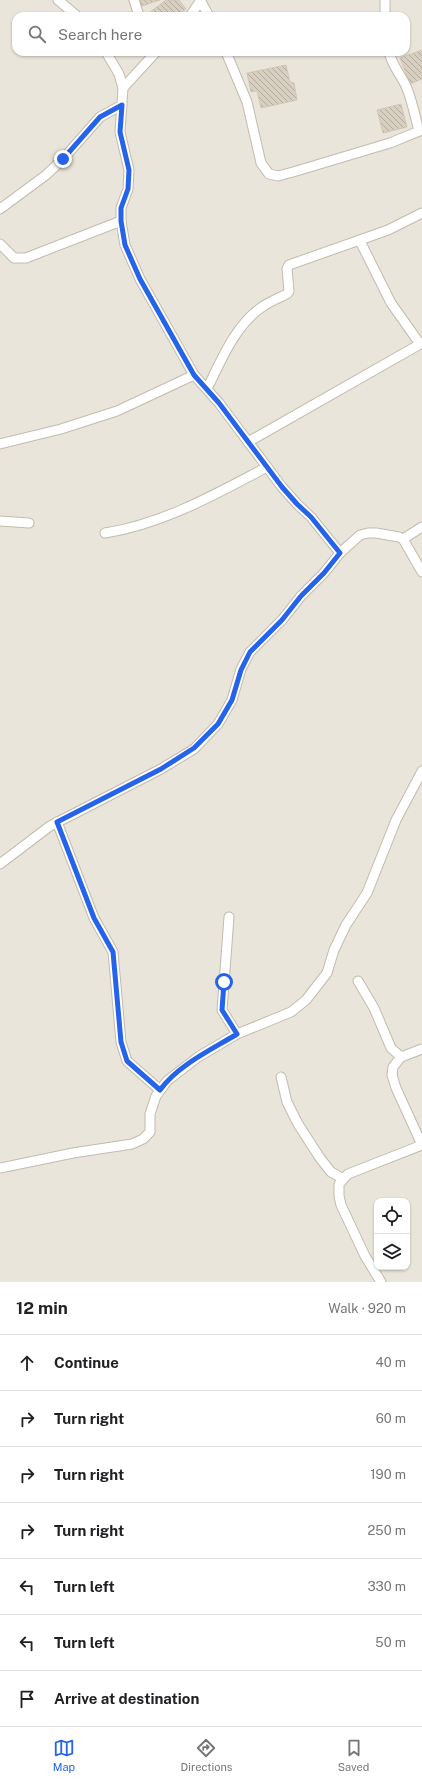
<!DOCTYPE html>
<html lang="en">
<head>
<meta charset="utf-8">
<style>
  :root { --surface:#fff; --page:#f6f6f6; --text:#202124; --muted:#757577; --line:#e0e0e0; --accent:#2563eb }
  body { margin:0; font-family:"Public Sans",sans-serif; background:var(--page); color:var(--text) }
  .controls { position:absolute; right:12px; bottom:12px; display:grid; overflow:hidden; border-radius:8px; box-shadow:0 1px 3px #0004 }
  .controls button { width:36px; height:36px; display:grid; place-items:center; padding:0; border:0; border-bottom:1px solid var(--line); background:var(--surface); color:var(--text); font:20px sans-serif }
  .stop { position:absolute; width:12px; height:12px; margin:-9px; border:3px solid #2563eb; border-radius:50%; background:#fff }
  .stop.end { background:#2563eb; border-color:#fff; box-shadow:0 1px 4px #0008 }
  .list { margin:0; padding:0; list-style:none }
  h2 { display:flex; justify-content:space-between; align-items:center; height:52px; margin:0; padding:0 16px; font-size:17px }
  h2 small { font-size:13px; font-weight:400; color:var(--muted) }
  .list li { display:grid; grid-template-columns:26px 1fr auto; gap:12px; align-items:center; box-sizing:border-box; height:56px; padding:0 16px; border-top:1px solid var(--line) }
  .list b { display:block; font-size:15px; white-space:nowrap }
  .list em { font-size:13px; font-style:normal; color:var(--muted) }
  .icon { flex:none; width:22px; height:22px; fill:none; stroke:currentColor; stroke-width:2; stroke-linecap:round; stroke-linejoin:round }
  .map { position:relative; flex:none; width:422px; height:1282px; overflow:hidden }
  .search { position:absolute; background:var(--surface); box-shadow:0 1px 3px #0004; left:12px; right:12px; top:12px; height:44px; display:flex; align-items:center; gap:10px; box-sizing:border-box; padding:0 14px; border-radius:12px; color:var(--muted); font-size:15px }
  .sheet { height:444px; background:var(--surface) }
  nav { display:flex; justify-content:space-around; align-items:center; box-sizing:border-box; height:56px; border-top:1px solid var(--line); background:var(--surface); font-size:11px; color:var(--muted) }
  nav a { display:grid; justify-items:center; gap:2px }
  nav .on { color:var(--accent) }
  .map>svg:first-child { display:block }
</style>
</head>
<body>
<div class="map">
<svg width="422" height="1282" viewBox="0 0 422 1282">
  <defs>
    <pattern id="building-back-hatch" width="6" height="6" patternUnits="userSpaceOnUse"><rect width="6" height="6" fill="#d8cfc1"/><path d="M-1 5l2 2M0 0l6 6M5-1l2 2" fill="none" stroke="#b1aa9e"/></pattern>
  </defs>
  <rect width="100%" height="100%" fill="#f6f3ec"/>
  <path fill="#eae5da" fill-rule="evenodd" d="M0 0H422V1282H0ZM16 16H406V52H16ZM377 1201H407V1267H377Z"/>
  <g fill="url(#building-back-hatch)" stroke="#d3c7b4">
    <polygon points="137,0 160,0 139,7"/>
    <polygon points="166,0 179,0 186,9 177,16 145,16"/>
    <polygon points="422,50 422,79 410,84 400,58"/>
    <polygon points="286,65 290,82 294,83 297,100 261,108 257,91 251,92 247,73"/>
    <polygon points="401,104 407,127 383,133 377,110"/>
  </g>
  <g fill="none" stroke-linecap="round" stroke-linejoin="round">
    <g stroke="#c2bbae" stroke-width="11">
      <g id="street">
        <polyline points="58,0 77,16"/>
        <polyline points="134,0 139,16"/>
        <polyline points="200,0 209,16"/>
        <polyline points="385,0 385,16"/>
        <polyline points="190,16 201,0"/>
        <polyline points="106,52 119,74 123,88 120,132 129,170 128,189 121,208 121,221 125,245 140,279 194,375 219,403 282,487 297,504 311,517 340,553"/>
        <polyline points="226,52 247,102 261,163 269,174 278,176 293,172 390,143 422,130"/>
        <path d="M389 52C392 65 400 74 406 86 412 100 415 116 419 131"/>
        <polyline points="123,88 156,52"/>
        <polyline points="0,209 46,175 63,159 100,117 122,105"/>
        <polyline points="360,241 391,303 420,344"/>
        <polyline points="0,244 14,258 26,258 121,221"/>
        <path d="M207 389C221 361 235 325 262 307 269 302 278 298 287 294L289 291 287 269 289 265 388 230 422 213"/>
        <polyline points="248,442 422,343"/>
        <polyline points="0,444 61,429 117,411 194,375"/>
        <polyline points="0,521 29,523"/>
        <path d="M105 533C163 524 216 494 267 467"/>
        <polyline points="403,539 422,527"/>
        <polyline points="57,822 94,918 113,952 121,1042 127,1061 160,1090"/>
        <polyline points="0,864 50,826 161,769 194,749 218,724 232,700 241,669 250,652 282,620 301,596 324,573 340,553 360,535 368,533 376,533 399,537 403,539 422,572"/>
        <polyline points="229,917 222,1010 237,1034"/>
        <polyline points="358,981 374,1008 391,1048 401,1057"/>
        <polyline points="422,1049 401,1057 393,1067 392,1075 396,1088 422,1145"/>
        <polyline points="281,1077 287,1102 298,1124 320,1158 331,1172 342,1178"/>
        <polyline points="0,1168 73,1153 132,1144 143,1139 150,1132 150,1114 156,1096 167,1081 198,1057 237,1034 291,1012 306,1000 327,973 334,950 346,925 367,893 396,820 422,771"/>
        <polyline points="381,1282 365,1256 341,1205 339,1196 339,1184 348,1174 422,1145"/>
      </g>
    </g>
    <use href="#street" stroke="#fff" stroke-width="9"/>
  </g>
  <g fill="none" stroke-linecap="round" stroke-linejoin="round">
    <path stroke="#2563eb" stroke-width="5" d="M63 159 100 117 122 105 120 132 129 170 128 189 121 208V221L125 245 140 279 194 375 219 403 282 487 297 504 311 517 340 553 324 573 301 596 282 620 250 652 241 670 232 700 218 724 194 748 161 769 57 822 94 918 113 952 121 1042 127 1061 160 1090C178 1065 211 1050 237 1034L222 1010 224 982"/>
  </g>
</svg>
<div class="controls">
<button><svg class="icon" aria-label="locate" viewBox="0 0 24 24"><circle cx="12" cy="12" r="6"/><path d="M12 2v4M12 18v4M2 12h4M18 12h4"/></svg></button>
<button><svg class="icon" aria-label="layers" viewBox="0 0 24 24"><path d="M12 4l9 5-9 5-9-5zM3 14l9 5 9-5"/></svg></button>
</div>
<div class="stop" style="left:224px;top:982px"></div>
<div class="stop end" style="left:63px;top:159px"></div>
<div class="search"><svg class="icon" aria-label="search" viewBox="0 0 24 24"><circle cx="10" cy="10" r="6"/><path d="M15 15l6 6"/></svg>Search here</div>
</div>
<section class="sheet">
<h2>12 min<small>Walk · 920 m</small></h2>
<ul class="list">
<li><svg class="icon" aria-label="ahead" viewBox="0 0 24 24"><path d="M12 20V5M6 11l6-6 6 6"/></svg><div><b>Continue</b></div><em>40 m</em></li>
<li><svg class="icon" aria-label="right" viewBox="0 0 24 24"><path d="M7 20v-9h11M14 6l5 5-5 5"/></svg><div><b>Turn right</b></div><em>60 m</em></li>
<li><svg class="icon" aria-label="right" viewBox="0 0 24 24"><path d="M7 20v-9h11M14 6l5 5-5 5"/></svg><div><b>Turn right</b></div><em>190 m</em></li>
<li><svg class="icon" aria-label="right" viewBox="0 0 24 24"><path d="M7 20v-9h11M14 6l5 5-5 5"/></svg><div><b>Turn right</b></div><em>250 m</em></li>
<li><svg class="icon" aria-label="left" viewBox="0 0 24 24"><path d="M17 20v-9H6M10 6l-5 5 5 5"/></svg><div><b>Turn left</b></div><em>330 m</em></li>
<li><svg class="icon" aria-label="left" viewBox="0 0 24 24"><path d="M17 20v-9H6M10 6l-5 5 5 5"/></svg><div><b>Turn left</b></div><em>50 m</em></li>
<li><svg class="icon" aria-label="arrive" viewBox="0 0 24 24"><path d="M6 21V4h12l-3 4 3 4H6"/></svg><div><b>Arrive at destination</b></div></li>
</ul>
</section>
<nav>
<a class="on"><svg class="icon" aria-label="map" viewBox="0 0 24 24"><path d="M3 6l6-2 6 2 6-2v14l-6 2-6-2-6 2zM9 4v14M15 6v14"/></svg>Map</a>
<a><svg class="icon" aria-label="directions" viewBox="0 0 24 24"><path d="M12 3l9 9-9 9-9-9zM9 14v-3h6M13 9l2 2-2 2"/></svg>Directions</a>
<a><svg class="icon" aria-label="saved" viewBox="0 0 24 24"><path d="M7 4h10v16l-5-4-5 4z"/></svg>Saved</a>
</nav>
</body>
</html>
